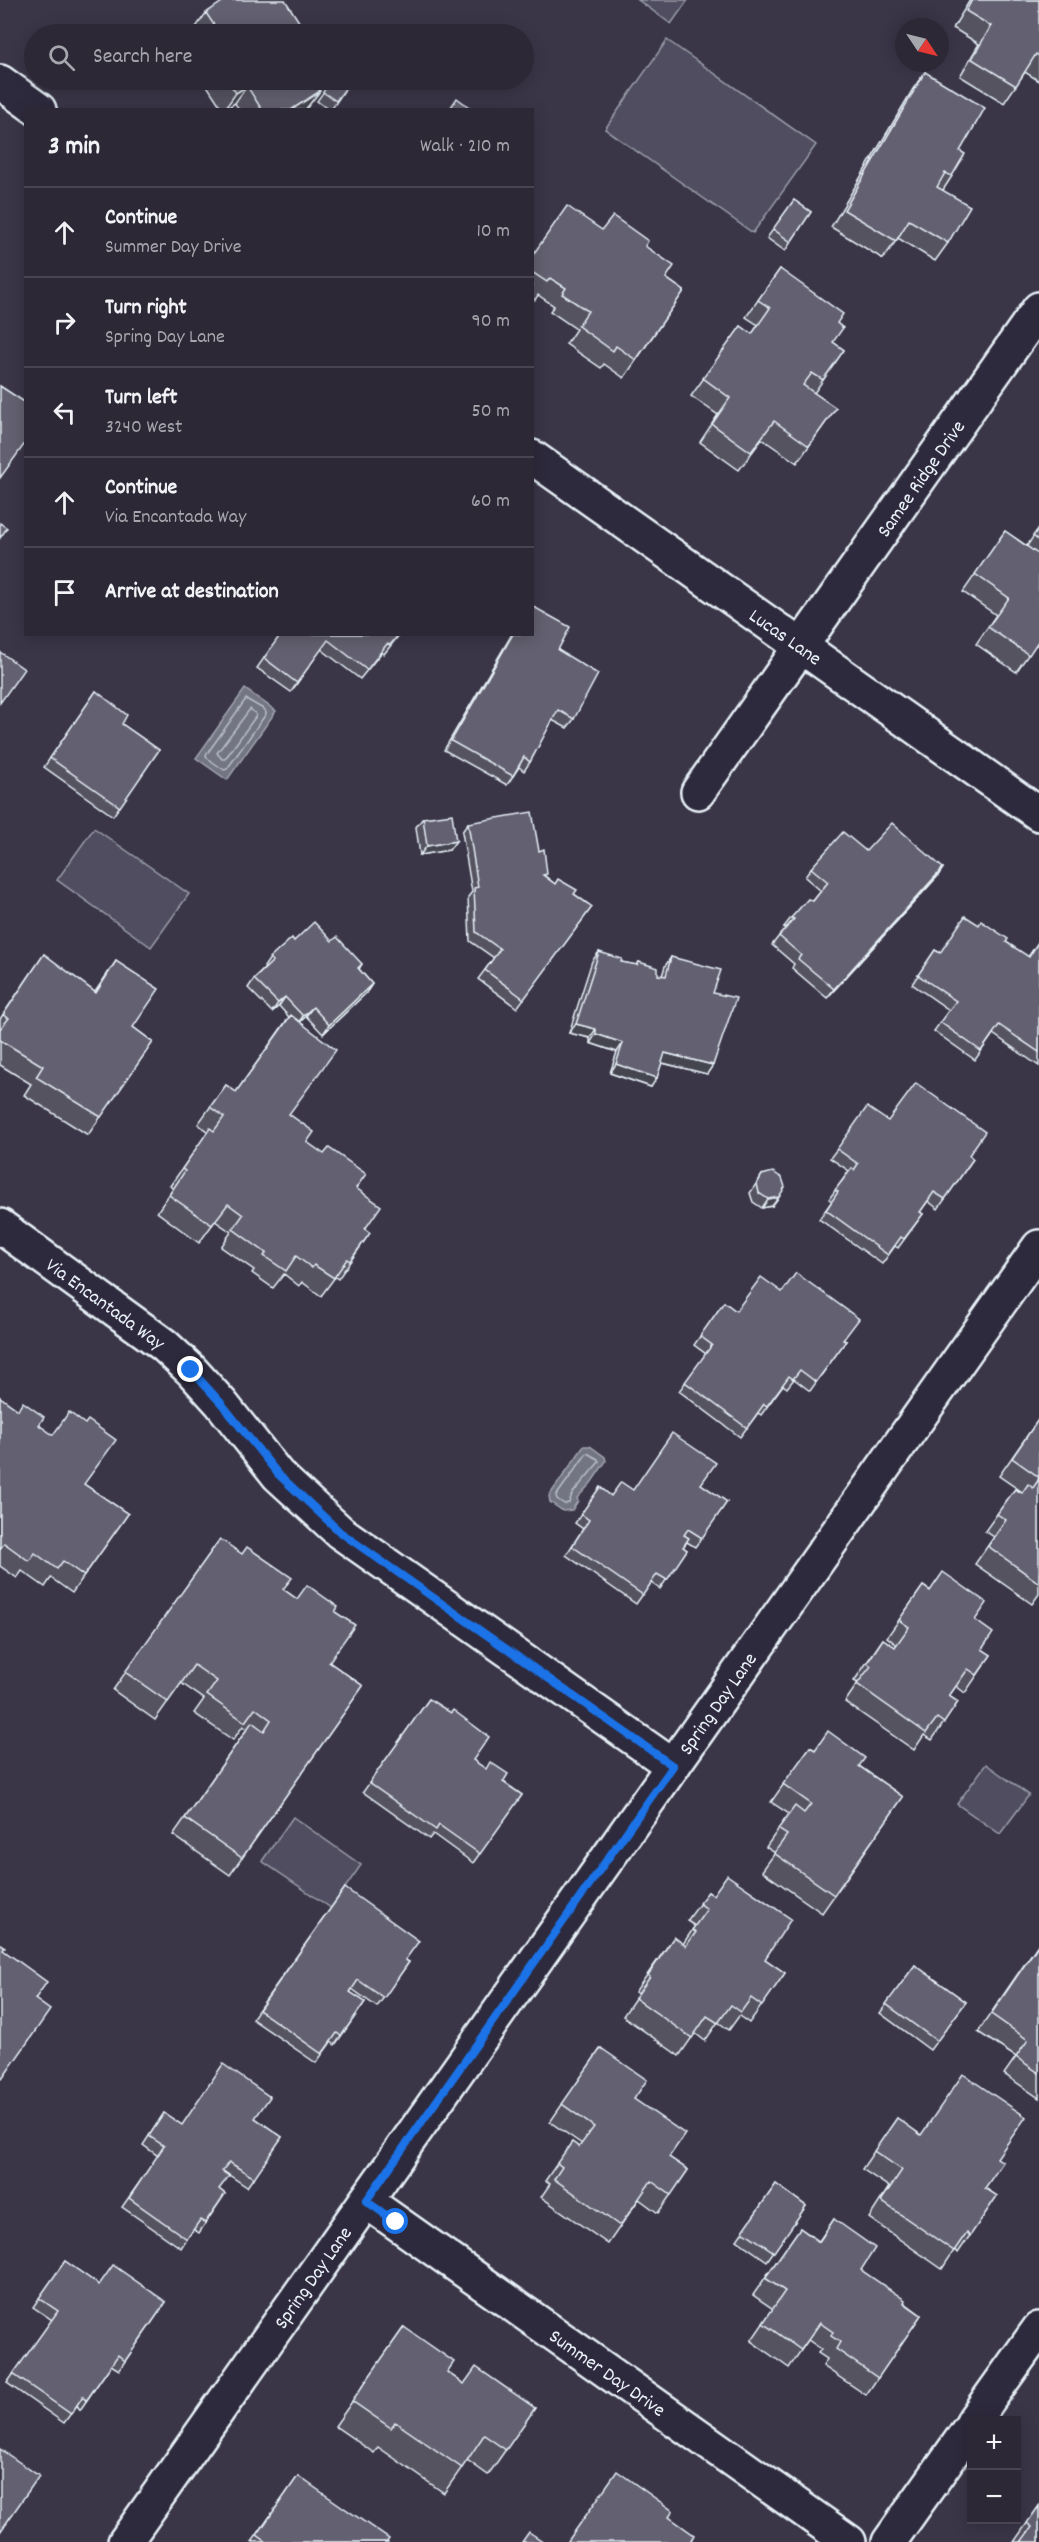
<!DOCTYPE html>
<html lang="en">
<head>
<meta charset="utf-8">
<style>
  :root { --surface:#2c2836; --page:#34303e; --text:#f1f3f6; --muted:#a6a6ad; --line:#484451 }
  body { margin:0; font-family:Dekko,sans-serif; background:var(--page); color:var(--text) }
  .controls { position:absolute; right:18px; bottom:18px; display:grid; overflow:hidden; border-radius:0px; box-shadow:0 3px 15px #0003 }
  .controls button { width:54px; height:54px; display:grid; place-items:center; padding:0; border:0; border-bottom:2px solid var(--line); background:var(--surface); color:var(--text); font:30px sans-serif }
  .compass { position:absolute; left:895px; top:18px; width:54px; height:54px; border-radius:50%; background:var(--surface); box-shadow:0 3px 15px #0003; rotate:125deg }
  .stop { position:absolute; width:18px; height:18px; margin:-14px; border:4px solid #1a73e8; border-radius:50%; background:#fff }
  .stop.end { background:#1a73e8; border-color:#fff; box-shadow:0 2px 6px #0008 }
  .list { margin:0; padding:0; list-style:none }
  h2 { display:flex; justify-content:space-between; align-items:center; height:78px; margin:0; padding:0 24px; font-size:26px }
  h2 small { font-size:20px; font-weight:400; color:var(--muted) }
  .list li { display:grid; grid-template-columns:39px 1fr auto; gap:18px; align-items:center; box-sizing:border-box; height:90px; padding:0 24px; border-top:2px solid var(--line) }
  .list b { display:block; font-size:22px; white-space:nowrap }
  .list p { margin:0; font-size:20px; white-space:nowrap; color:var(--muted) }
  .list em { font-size:20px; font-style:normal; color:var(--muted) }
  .icon { flex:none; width:33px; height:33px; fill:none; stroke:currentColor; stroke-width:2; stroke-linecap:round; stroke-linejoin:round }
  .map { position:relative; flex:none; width:1039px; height:2542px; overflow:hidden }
  .search { position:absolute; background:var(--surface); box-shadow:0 3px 15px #0003; left:24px; top:24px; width:510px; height:66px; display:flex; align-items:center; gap:15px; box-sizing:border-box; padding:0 21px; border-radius:33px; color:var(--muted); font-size:22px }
  .panel { position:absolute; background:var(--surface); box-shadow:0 3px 15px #0003; left:24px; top:108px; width:510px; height:528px; border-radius:0px }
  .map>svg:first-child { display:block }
</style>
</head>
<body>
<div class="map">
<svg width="1039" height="2542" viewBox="0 0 1039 2542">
  <rect width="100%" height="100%" fill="#3a3648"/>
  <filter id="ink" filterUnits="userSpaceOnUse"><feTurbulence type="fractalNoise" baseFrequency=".0167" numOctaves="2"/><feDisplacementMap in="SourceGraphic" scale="12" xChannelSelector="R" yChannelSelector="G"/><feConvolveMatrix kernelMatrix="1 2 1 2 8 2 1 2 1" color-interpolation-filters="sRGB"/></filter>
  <g filter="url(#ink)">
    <g fill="#504e5f" stroke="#9ca0ac" stroke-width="1.5">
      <polygon points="638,0 688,0 671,24"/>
      <polygon points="667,40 816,145 753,233 605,129"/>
      <polygon points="94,828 189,894 151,947 57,880"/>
      <polygon points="986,1764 1029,1795 1000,1834 957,1804"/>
      <polygon points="293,1817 361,1865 331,1908 262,1861"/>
    </g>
    <g fill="#737482" stroke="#a2a6b1" stroke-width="1.5">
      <polygon points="245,689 276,711 227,780 196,758"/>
      <polygon points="584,1446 590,1446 605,1457 606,1461 591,1483 577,1498 578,1501 572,1510 563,1511 550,1502 549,1496"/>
    </g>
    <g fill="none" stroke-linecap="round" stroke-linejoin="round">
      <g stroke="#b9bfc9" stroke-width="1.5">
        <polygon points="246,699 265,710 266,714 227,769 224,770 207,758 206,755"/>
        <polygon points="250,709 255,713 256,716 225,759 222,759 217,753"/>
        <polygon points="587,1453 598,1459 599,1462 572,1494 569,1503 564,1504 557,1499 556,1496"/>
      </g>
      <g stroke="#e8f1f8" stroke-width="38">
        <g id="minor">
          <polyline points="0,82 39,110"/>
          <polyline points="532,457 1039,814"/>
          <polyline points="698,792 1039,309"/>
          <polyline points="0,1226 164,1345 191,1370 221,1403 278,1475 340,1532 673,1766"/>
          <polyline points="366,2201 849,2542"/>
          <polyline points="974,2420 1039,2329"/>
          <polyline points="125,2542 1039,1247"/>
          <polyline points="889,2542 972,2425"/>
        </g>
      </g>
      <use href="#minor" stroke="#2f2a3d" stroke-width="33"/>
    </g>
    <g fill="#555361" stroke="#e8f1f8" stroke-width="1.5">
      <polygon points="970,0 1039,0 1039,81 1025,72 1004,103 960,76 979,44 953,28"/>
      <polygon points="206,13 307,34 197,34 194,30"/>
      <polygon points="925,72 952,176 943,190 948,243 935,261 898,238 883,259 831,227 913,89"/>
      <polygon points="206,80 316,80 314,82 320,91 305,110 239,110 235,103 225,110 223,110 204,81"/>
      <polygon points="332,80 350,82 331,110 329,110 317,101"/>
      <polygon points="794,200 811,212 785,251 767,238"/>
      <polygon points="602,230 645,246 666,278 684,291 624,378 604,364 601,368 566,344 576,329 550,311 554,306 538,295 535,300 532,298 532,256"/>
      <polygon points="780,269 837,323 833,342 844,350 814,393 836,408 797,463 762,439 739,470 700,442 718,415 691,396 741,326 752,334 758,325 746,317"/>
      <polygon points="1039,528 1039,647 1036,644 1016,672 976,644 996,615 963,592 1005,531 1027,546"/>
      <polygon points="281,634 400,634 384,654 381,653 360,679 321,649 291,692 257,668"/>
      <polygon points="512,634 532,634 558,650 574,719 567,728 552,720 530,762 524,771 519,767 507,785 444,750"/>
      <polygon points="96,691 122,724 159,750 113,816 44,767"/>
      <polygon points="423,818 449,850 420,855 416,827"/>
      <polygon points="468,823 539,851 545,876 555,884 574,894 592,907 517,1008 478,979 494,958 470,941 468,897 472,892 462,832"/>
      <polygon points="866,851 943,868 937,877 827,998 792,968 794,964 772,945 779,936 786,928 784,927 813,901 821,891 805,877 811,868"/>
      <polygon points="294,941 332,941 362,964 359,969 372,984 366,993 323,1034 306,1016 300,1022 289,1115 307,1142 356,1188 365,1229 370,1233 338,1279 335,1277 321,1296 302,1282 299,1286 284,1274 273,1288 252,1273 254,1270 221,1247 231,1232 215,1221 199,1243 157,1212 173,1189 170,1186 208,1132 198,1124 226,1085 236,1092 289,1017 279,1006 272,1012 248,988 254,979 265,968 264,967 270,958"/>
      <polygon points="1039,941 1039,1066 993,1034 975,1060 934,1031 949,1010 912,984 935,950 940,953 1006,942 1028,957"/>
      <polygon points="599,952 621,962 636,965 639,962 658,975 662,976 665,966 671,957 713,993 713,1065 707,1074 662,1063 651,1087 610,1073 617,1052 590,1043 590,1038 569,1033 592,961"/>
      <polygon points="44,954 95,992 116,961 133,1027 153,1042 88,1135 24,1095 31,1084 0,1065 0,1019"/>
      <polygon points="888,1121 969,1155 973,1159 938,1209 928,1201 920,1212 923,1214 898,1248 895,1246 882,1264 819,1219 832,1201 829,1199 849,1171 830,1158 837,1149"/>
      <polygon points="762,1175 772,1206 762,1208 753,1202 750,1193"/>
      <polygon points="724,1302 736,1311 843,1340 846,1341 810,1391 794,1379 787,1388 783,1385 761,1415 758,1413 740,1437 679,1391 706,1354 694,1345"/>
      <polygon points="0,1397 39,1425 84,1484 128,1514 72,1593 51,1578 45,1587 22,1571 17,1578 0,1566"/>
      <polygon points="1038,1420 1039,1594 1032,1604 975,1564 994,1537 985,1531 1015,1489 1022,1493 1022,1492 999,1476"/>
      <polygon points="701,1484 727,1502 695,1547 687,1542 683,1547 687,1550 660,1589 651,1583 636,1604 566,1555 583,1529 575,1523 600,1487 611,1496 633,1490"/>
      <polygon points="220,1539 283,1589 297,1599 335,1612 329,1662 363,1686 230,1875 173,1835 247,1729 243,1726 233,1740 194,1713 204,1699 181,1683 155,1720 113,1690"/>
      <polygon points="923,1586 975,1620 982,1649 991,1655 965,1693 956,1686 949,1696 958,1702 932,1740 924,1735 914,1750 845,1702 858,1683 854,1681 883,1639 895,1647 897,1645 887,1637"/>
      <polygon points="429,1699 473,1760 522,1795 473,1863 433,1834 429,1839 363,1792"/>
      <polygon points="810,1747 815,1750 859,1766 903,1797 822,1913 762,1871 775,1853 766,1847 789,1814 771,1802"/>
      <polygon points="345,1888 405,1960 409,1962 377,2007 352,1989 350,1992 365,2002 335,2045 331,2042 316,2063 252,2019"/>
      <polygon points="708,1892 765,1959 785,1973 749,2023 739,2016 729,2030 718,2022 705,2041 695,2033 679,2056 623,2016 638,1994 635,1992 674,1937 683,1944 695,1926 687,1921"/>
      <polygon points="1039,1943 1039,2098 1004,2074 1016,2057 978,2032"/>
      <polygon points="915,1965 966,2002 930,2050 880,2013"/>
      <polygon points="601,2048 634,2099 669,2157 688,2170 658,2213 639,2199 608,2244 541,2197 550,2184 545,2181 572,2142 579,2147 582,2144 550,2122"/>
      <polygon points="164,2113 182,2125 255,2118 282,2137 247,2187 223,2171 219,2189 225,2194 199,2233 193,2229 181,2248 122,2207 158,2156 143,2145"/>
      <polygon points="897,2118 921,2135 997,2158 985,2188 997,2196 958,2253 955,2249 942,2269 869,2218 889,2187 862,2169"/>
      <polygon points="776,2184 806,2206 767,2261 737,2240"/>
      <polygon points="834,2219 861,2270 921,2315 866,2395 823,2366 827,2359 818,2353 821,2349 808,2340 789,2368 751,2341 773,2309 753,2295 800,2228 819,2241"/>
      <polygon points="65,2261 99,2285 166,2302 119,2370 111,2365 80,2410 77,2405 64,2423 7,2383 52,2320 33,2307"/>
      <polygon points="404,2327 447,2372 464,2384 535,2408 488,2475 467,2460 444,2493 378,2447 374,2453 335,2426"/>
      <polygon points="298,2476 387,2542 252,2542"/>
      <polygon points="1039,2506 1039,2542 1014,2542"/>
    </g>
    <g fill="#45444f" stroke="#e8f1f8" stroke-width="1.5">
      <polygon points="247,86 235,103 224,110 236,93"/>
      <polygon points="320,91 305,110 291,110"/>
      <polygon points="456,841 449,850 420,855 427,846"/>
      <polygon points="943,868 937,877 827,998 834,989"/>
      <polygon points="791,918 794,919 788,928 784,927"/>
      <polygon points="372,984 366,993 323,1034 329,1025"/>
      <polygon points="285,997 279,1006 272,1012 278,1003"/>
      <polygon points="313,1007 306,1016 297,1025 303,1016"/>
      <polygon points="576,1024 596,1029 590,1038 569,1033"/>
      <polygon points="596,1034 623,1043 617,1052 590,1043"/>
      <polygon points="665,1053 713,1065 707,1074 659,1062"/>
      <polygon points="616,1064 657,1078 651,1087 610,1073"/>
      <polygon points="779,1197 772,1206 762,1208 768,1199"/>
    </g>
    <g fill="#636171" stroke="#e8f1f8" stroke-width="1.5">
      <polygon points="225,0 285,0 307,34 220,34 206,13"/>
      <polygon points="972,0 1039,0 1039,56 1036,54 1016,86 972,59 991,26 966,11"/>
      <polygon points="925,72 985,108 960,151 965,154 952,176 945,173 937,187 970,206 948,243 909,220 896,241 844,210"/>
      <polygon points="227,80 312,80 320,91 291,110 262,110 247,86 236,93"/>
      <polygon points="332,80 346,80 350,82 336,101 323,92"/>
      <polygon points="457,98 473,110 449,110"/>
      <polygon points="794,200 811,212 791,242 773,229"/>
      <polygon points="567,206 602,230 613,216 648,241 645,246 674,266 666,278 684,291 636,360 616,346 613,351 578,326 588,311 562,294 566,288 550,278 547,282 532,272 532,256"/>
      <polygon points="780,269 843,314 837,323 843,328 833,342 844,350 823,380 812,373 803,385 836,408 809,446 774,421 751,452 712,424 730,398 703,378 741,326 752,334 770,308 758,300"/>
      <polygon points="0,386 26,403 26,442 0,478"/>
      <polygon points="0,523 7,528 0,538"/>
      <polygon points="1039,528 1039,541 1033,536"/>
      <polygon points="1005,531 1038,554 1039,553 1039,640 1029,655 988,627 1009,598 975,574"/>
      <polygon points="532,606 570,627 558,650 598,674 574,719 558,710 530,762 524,757 513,776 451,741 513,634 532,634"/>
      <polygon points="281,634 399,634 390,645 387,644 367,670 328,640 297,683 264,658"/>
      <polygon points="0,652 24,669 0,703"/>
      <polygon points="96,691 127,715 122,724 159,750 120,807 50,758"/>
      <polygon points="532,812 539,851 544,849 547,874 543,875 555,884 558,879 577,890 574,894 592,907 524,999 485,970 500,949 476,932 474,888 478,887 468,823"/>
      <polygon points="452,814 456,841 427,846 423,818"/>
      <polygon points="892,823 943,868 834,989 798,959 801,955 779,936 794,919 791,918 808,899 813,901 828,882 811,868 843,832 866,851"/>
      <polygon points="965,916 979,925 981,921 1008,939 1006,942 1029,957 1039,941 1039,1052 999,1025 981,1051 940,1022 956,1001 918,975 935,950 940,953"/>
      <polygon points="314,922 332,941 337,937 362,964 358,968 372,984 329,1025 313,1007 303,1016 285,997 278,1003 254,979 273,961 270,958 292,938 294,941"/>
      <polygon points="599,952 622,959 621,962 637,965 639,962 658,968 658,975 666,976 671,957 721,970 713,993 736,998 713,1065 665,1053 657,1078 616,1064 623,1043 596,1034 596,1029 576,1024"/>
      <polygon points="44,954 96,993 116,961 159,989 133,1027 153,1042 101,1117 36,1077 43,1066 0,1040 0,1029 9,1018 3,1015"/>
      <polygon points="291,1015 336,1050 289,1114 314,1132 307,1142 324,1154 329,1148 366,1174 356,1188 381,1206 365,1229 370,1233 350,1261 347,1259 334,1278 314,1265 312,1268 296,1256 286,1271 264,1256 266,1253 233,1229 243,1215 228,1204 212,1225 169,1195 185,1171 182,1169 210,1128 214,1131 224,1117 210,1107 226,1085 236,1092"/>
      <polygon points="916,1083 985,1132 969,1155 973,1159 945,1199 934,1192 920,1212 923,1214 904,1239 901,1237 888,1255 826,1210 838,1192 835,1190 852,1168 854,1170 858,1164 837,1149 867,1107 888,1121"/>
      <polygon points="773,1172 782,1178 785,1187 779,1197 768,1199 759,1193 757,1184 762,1175"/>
      <polygon points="796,1273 859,1319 843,1340 846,1341 816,1382 800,1370 793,1379 789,1376 767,1406 764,1404 747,1428 685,1382 712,1345 700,1336 724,1302 736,1311 761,1277 782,1292"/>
      <polygon points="0,1397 18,1410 23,1402 44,1417 39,1425 53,1435 69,1412 85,1424 88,1420 116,1440 84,1484 128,1514 84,1576 63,1561 57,1569 35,1553 29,1561 4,1543 0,1549"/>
      <polygon points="1038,1420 1039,1421 1039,1477 1012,1458"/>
      <polygon points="672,1433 716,1463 701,1484 727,1502 702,1538 688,1529 684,1535 689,1538 683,1547 687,1550 667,1580 657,1574 643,1595 572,1546 589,1520 581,1514 600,1487 611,1496 621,1482 633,1490"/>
      <polygon points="1039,1479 1039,1583 988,1546 1006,1520 997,1514 1015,1489 1022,1493 1028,1484 1033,1488"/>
      <polygon points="220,1539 242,1554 247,1547 292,1578 283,1589 297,1599 307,1585 338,1607 335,1612 355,1625 329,1662 363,1686 242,1858 185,1818 252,1722 264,1731 271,1720 255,1708 245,1722 207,1695 217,1681 194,1665 168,1702 125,1672"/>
      <polygon points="943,1572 987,1603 975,1620 993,1633 982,1649 991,1655 977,1675 968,1669 949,1696 958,1702 944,1723 937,1718 926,1733 857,1684 871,1666 867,1663 883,1639 895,1647 909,1627 899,1620 923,1586 930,1591"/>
      <polygon points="429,1699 451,1713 453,1710 489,1737 473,1760 486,1769 490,1762 508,1774 503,1782 522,1795 480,1854 439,1825 436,1830 369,1783"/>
      <polygon points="828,1731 865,1758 859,1766 903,1797 834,1895 774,1853 787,1835 778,1829 795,1806 804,1813 811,1804 783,1784 810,1747 815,1750"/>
      <polygon points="727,1875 791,1919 765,1959 785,1973 762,2006 751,1998 741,2012 731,2005 718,2023 707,2016 692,2038 635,1998 650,1977 648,1975 674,1937 686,1946 696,1932 692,1930 707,1909 699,1903 708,1892 713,1895"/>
      <polygon points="345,1888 419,1941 405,1960 409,1962 384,1998 358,1980 350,1992 365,2002 341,2036 337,2033 322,2054 259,2010"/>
      <polygon points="0,1944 5,1947 3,1950 47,1982 35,1999 50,2010 2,2079 0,2077"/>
      <polygon points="1039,1944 1039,2073 1016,2057 1028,2040 991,2014"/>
      <polygon points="915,1965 966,2002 937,2041 886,2004"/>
      <polygon points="601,2048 647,2080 634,2099 685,2134 669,2157 688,2170 671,2195 651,2181 620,2226 554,2179 562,2167 557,2163 572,2142 579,2147 594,2127 562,2104"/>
      <polygon points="223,2064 270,2097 255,2118 282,2137 254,2178 229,2162 222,2171 229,2176 219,2189 225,2194 205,2223 200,2220 187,2239 129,2198 164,2146 149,2136 164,2113 182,2125"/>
      <polygon points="963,2074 1026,2117 997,2158 1003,2162 985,2188 997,2196 970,2236 967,2232 954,2251 881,2201 902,2170 874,2151 897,2118 921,2135"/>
      <polygon points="776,2184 806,2206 774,2252 743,2231"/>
      <polygon points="834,2219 875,2248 861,2270 905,2300 904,2303 921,2315 878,2378 836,2349 840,2342 831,2336 833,2332 820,2323 801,2350 763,2323 785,2291 765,2278 800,2228 819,2242"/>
      <polygon points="65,2261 99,2285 113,2265 166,2302 125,2361 118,2355 86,2401 83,2396 71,2414 13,2374 58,2311 39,2298"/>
      <polygon points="404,2327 454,2362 447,2372 464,2384 476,2367 535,2408 506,2450 484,2435 462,2468 395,2422 391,2428 352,2401"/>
      <polygon points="0,2449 39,2476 0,2532"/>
      <polygon points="617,2471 673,2511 669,2517 694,2535 691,2540 693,2542 569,2542 568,2541"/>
      <polygon points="298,2476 389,2539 387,2542 267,2542 257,2535"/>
      <polygon points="1039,2506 1039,2542 1021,2542 1032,2527 1027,2523"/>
      <polygon points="529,2532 544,2542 522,2542"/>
    </g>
  </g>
  <g fill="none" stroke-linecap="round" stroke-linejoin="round" filter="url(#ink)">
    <polyline stroke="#1a73e8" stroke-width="8" points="191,1370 221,1403 278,1474 340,1532 673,1766 366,2201 396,2222"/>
  </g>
  <g text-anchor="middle" stroke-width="4.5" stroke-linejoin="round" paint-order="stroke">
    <g font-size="20" fill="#e8f1f8" stroke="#2f2a3d">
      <text transform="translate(920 478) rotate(-55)" y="7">Samee Ridge Drive</text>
      <text transform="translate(786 636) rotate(35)" y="7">Lucas Lane</text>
      <text transform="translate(106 1303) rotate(36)" y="7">Via Encantada Way</text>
      <text transform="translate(717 1703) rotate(-55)" y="7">Spring Day Lane</text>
      <text transform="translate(312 2277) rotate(-55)" y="7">Spring Day Lane</text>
      <text transform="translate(608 2372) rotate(35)" y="7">Summer Day Drive</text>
    </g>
  </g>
</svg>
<div class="controls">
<button>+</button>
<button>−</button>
</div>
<svg class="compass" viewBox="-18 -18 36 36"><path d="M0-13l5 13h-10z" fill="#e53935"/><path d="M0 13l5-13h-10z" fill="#a6a6ad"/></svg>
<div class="stop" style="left:396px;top:2222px"></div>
<div class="stop end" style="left:191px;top:1370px"></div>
<div class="search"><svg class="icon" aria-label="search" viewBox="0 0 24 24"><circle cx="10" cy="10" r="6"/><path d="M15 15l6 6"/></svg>Search here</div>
<section class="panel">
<h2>3 min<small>Walk · 210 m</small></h2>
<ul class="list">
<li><svg class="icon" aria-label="ahead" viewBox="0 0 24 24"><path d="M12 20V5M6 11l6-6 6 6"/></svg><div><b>Continue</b><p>Summer Day Drive</p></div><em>10 m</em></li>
<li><svg class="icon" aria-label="right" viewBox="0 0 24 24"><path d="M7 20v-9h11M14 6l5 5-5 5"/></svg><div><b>Turn right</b><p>Spring Day Lane</p></div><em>90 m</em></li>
<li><svg class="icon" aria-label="left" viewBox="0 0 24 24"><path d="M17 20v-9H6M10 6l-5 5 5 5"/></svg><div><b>Turn left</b><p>3240 West</p></div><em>50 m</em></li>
<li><svg class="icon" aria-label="ahead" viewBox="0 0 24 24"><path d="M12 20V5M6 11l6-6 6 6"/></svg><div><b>Continue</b><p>Via Encantada Way</p></div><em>60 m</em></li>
<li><svg class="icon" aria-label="arrive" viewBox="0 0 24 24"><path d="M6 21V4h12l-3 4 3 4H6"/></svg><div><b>Arrive at destination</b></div></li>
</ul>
</section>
</div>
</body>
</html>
